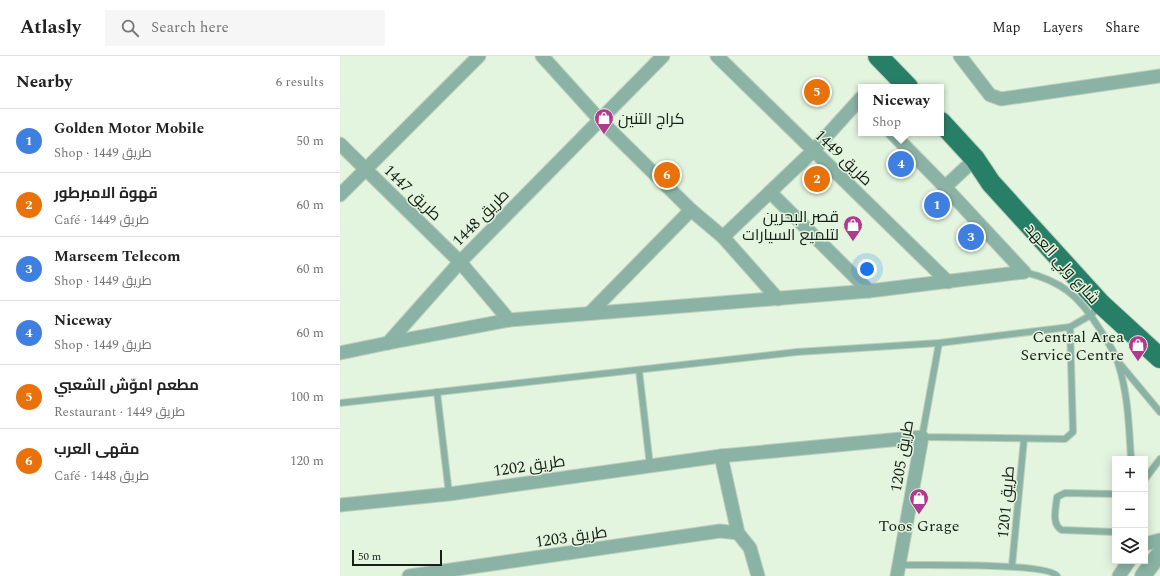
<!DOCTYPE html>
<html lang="en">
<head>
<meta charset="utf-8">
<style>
  :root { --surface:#fff; --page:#f6f6f6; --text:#222; --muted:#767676; --line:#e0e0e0; --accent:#b45309 }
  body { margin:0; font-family:Spectral,Cairo,serif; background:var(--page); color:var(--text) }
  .controls { position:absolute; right:12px; bottom:12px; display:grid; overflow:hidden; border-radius:0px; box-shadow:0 2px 10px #0003 }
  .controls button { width:36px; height:36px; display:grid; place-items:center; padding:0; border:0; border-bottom:1px solid var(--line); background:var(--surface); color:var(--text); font:20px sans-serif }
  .scale { position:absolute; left:12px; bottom:10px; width:90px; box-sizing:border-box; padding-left:4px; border:2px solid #181f17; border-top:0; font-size:11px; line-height:14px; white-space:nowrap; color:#181f17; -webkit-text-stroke:3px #e3f5df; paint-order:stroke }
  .you { position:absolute; left:527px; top:213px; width:14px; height:14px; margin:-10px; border:3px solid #fff; border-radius:50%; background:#1a73e8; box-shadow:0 0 0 6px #1a73e833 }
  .badge { display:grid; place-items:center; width:26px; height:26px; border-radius:50%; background:var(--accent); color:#fff; font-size:13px; font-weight:700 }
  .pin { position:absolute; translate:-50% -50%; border:2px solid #fff; box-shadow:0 1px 4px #0006 }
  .popup { position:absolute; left:518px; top:28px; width:86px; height:52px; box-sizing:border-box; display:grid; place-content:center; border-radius:0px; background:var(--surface); filter:drop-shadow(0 1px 3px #0005); font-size:13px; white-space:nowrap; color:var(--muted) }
  .popup b { font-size:15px; color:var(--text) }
  .popup::after { content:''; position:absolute; left:50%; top:100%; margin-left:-8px; border:8px solid transparent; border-top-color:var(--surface) }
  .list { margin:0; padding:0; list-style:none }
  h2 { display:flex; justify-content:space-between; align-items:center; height:52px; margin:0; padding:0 16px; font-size:17px }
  h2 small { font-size:13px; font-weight:400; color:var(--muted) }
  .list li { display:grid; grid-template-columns:26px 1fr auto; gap:12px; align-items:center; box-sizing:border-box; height:64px; padding:0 16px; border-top:1px solid var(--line) }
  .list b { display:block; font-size:15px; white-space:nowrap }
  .list p { margin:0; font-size:13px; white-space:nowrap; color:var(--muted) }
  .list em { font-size:13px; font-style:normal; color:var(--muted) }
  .icon { flex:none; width:22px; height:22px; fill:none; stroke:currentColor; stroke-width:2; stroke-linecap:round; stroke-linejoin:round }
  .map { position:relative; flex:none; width:820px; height:520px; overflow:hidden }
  header { display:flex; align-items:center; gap:24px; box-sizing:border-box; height:56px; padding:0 20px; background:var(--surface); border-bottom:1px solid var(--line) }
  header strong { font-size:19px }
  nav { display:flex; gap:22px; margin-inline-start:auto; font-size:14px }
  .search { width:280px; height:36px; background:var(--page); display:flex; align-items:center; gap:10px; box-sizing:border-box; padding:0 14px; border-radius:0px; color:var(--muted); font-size:15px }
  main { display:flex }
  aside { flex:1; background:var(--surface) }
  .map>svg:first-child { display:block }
</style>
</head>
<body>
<header>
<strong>Atlasly</strong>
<div class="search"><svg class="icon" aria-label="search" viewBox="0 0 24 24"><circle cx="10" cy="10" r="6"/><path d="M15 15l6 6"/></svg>Search here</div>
<nav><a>Map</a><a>Layers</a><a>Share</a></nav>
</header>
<main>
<aside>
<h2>Nearby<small>6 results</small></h2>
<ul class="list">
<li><span class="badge" style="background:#3f7fe0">1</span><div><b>Golden Motor Mobile</b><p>Shop · طريق 1449</p></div><em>50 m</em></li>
<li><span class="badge" style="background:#e8710a">2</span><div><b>قهوة الامبرطور</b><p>Café · طريق 1449</p></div><em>60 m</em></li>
<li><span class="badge" style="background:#3f7fe0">3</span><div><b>Marseem Telecom</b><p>Shop · طريق 1449</p></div><em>60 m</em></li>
<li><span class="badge" style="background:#3f7fe0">4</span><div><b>Niceway</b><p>Shop · طريق 1449</p></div><em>60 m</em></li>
<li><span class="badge" style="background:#e8710a">5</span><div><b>مطعم اموّش الشعبي</b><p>Restaurant · طريق 1449</p></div><em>100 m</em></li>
<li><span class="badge" style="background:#e8710a">6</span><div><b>مقهى العرب</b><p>Café · طريق 1448</p></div><em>120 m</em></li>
</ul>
</aside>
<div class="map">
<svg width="820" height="520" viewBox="0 0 820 520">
  <rect width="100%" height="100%" fill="#e3f5df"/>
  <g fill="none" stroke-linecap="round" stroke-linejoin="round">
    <g stroke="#becebb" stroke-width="8">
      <g id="service">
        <path d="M684 216C722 225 739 240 759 272 766 283 774 294 778 307 788 337 789 371 791 403"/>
        <polyline points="599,287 582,381 725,383 733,376 730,271"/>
        <polyline points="780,308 820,356"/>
        <polyline points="299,314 310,410"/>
        <polyline points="97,336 109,438"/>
        <polyline points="0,347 457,296 599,287 730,271 751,259 759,250"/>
        <polyline points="805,423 820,403"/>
        <path d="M775 438 725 437 717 441C716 451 711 469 722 474L775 476"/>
        <path d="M559 509C580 509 709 507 717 520"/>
        <polyline points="672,510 684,383"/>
      </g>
    </g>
    <g stroke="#becebb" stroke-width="15">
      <g id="minor">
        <polyline points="202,0 260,64 351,154 383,181 438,243"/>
        <polyline points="377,0 608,226"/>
        <polyline points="620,0 650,39 661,43 820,20"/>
        <polyline points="552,77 605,131 684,216"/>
        <polyline points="0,88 120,206 169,264"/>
        <polyline points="605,131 635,103"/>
        <polyline points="430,136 529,235"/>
        <polyline points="0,139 139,0"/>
        <polyline points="383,181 473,95 521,42"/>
        <polyline points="250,257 351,154"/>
        <polyline points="48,287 120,206 323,0"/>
        <polyline points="0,297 48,287 169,264 529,235 684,216"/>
        <polyline points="381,400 398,477 410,492 418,520"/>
        <polyline points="0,449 109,438 381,400 582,381 557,520"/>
        <polyline points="805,488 820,484"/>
        <polyline points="69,520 380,475 398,477"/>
        <polyline points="779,520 789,505"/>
      </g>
    </g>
    <g stroke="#becebb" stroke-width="18">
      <polyline id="tertiary" points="803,520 820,497"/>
    </g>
    <g stroke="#becebb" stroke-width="22">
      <g id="primary">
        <polyline points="538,0 568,31"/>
        <polyline points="601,66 635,103 651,127 761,248 820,302"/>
      </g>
    </g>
    <use href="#service" stroke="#8bb3a5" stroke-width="6"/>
    <use href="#minor" stroke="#8bb3a5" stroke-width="13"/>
    <use href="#tertiary" stroke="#8bb3a5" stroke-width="16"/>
    <use href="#primary" stroke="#287f68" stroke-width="20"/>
  </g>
  <defs>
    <g id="shop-pin" transform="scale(1)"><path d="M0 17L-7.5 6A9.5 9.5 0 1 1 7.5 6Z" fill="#b13a8f" stroke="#e3f5df"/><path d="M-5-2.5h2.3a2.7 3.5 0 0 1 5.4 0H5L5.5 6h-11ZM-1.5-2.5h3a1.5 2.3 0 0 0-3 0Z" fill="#fff"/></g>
  </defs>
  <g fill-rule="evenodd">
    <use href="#shop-pin" x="264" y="62"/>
    <use href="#shop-pin" x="513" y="169"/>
    <use href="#shop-pin" x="798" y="289"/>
    <use href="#shop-pin" x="579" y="442"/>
  </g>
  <g text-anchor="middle" stroke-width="3" stroke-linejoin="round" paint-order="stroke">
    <g font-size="16" fill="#181f17" stroke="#e3f5df" text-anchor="end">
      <text x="278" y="68" text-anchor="start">كراج التنين</text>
      <text x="499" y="166">قصر البحرين<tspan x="499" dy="18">لتلميع السيارات</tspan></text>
      <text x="784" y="286">Central Area<tspan x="784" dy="18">Service Centre</tspan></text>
      <text x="579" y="475" text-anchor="middle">Toos Grage</text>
    </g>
    <g font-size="16" fill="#181f17" stroke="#e3f5df">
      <text transform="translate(504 101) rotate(44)" y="6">طريق 1449</text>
      <text transform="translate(73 136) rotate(44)" y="6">طريق 1447</text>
      <text transform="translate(140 161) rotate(-45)" y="6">طريق 1448</text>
      <text transform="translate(723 207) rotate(48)" y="6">شارع ولي العهد</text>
      <text transform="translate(561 400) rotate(-80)" y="6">طريق 1205</text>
      <text transform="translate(189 409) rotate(-8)" y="6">طريق 1202</text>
      <text transform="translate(665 446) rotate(-85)" y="6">طريق 1201</text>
      <text transform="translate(231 480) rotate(-8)" y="6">طريق 1203</text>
    </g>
  </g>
</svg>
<div class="controls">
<button>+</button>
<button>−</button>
<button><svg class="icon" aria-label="layers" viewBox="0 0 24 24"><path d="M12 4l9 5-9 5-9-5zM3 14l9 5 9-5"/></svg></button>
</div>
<div class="scale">50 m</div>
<div class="you"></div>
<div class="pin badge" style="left:597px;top:149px;background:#3f7fe0">1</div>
<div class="pin badge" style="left:477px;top:123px;background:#e8710a">2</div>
<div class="pin badge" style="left:631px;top:181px;background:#3f7fe0">3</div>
<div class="pin badge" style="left:561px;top:108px;background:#3f7fe0">4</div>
<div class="popup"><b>Niceway</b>Shop</div>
<div class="pin badge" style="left:477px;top:36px;background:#e8710a">5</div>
<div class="pin badge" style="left:327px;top:119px;background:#e8710a">6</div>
</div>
</main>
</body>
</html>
